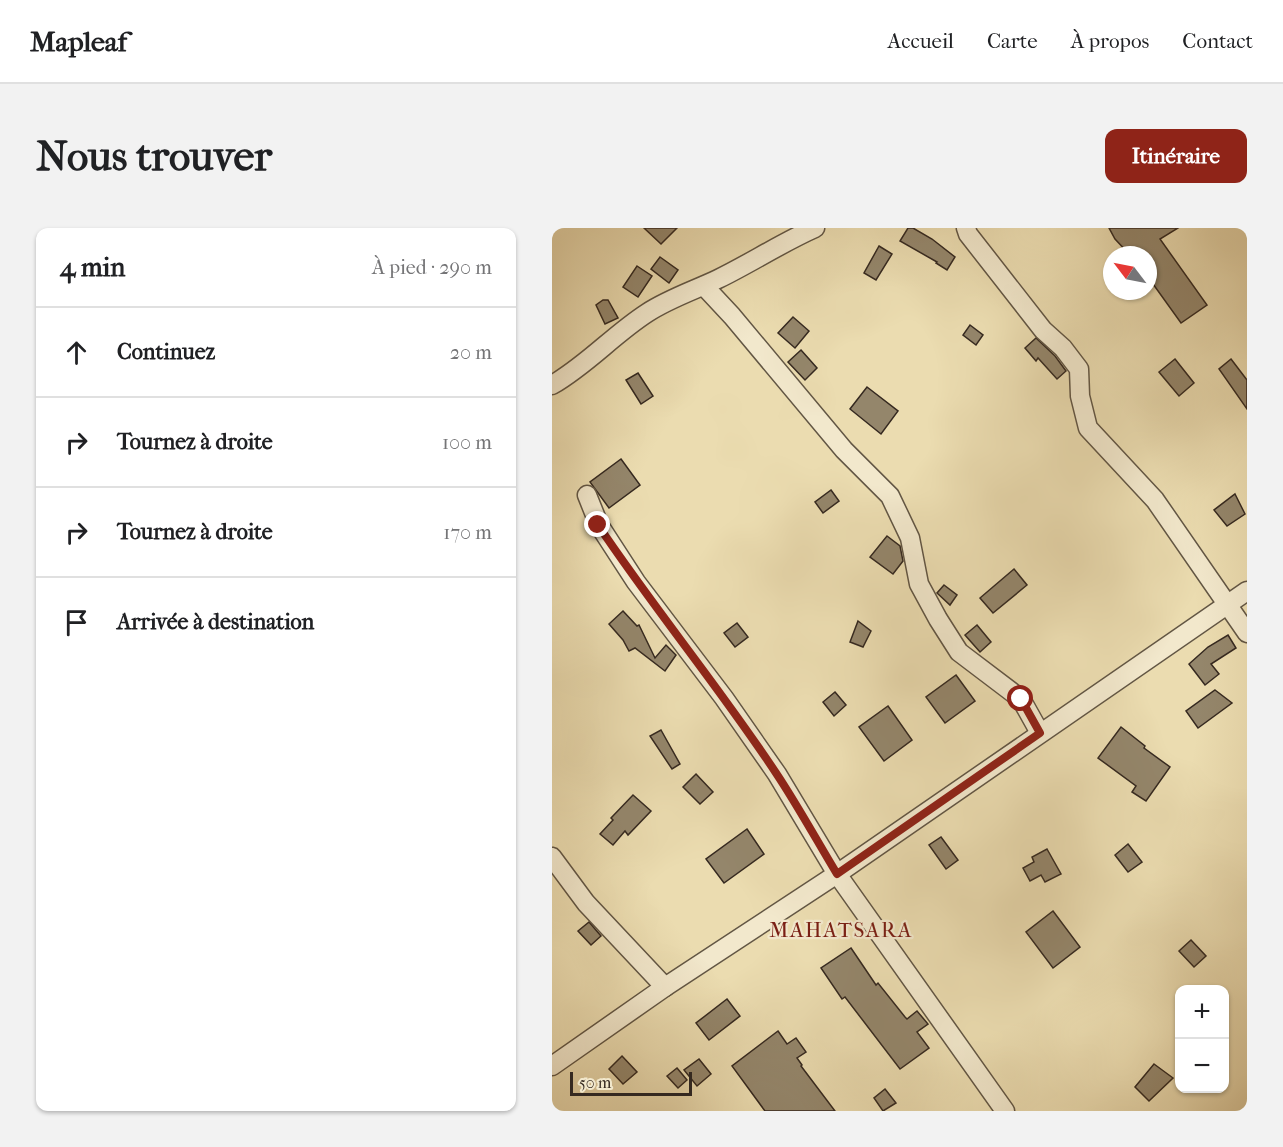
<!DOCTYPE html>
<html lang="fr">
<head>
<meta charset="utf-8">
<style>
  :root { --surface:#fff; --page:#f2f2f2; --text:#202124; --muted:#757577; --line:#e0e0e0; --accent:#8f2418 }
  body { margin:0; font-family:"IM FELL French Canon",serif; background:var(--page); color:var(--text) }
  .controls { position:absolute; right:18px; bottom:18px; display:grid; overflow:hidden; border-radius:12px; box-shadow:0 2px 4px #0004 }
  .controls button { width:54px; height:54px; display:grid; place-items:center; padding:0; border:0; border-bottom:2px solid var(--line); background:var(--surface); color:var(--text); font:30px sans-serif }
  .compass { position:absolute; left:551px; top:18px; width:54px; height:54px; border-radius:50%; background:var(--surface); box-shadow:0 2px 4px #0004; rotate:302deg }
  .scale { position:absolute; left:18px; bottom:15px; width:122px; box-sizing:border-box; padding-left:6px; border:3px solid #352920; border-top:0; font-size:16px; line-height:21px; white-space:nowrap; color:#352920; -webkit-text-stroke:4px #f2e8cc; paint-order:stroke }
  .stop { position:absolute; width:18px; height:18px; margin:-14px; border:4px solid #8f2418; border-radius:50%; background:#fff }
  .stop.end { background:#8f2418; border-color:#fff; box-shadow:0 2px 6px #0008 }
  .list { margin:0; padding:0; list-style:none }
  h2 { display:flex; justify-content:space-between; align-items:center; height:78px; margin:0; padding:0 24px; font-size:26px }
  h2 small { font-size:20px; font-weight:400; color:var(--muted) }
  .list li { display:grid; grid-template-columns:39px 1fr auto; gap:18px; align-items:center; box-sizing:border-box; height:90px; padding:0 24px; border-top:2px solid var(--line) }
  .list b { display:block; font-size:22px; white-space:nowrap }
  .list em { font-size:20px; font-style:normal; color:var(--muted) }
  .icon { flex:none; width:33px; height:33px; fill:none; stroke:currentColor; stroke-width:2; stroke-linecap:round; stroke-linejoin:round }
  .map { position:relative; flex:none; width:695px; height:883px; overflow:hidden; border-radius:12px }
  header { display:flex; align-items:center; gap:36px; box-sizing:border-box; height:84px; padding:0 30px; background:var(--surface); border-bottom:2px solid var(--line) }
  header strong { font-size:28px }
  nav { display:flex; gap:33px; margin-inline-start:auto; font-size:21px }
  .intro { display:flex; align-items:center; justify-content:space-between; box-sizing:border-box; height:144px; padding:0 36px }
  h1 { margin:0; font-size:42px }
  .button { padding:15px 27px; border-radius:12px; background:var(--accent); color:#fff; font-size:21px; font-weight:700 }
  main { display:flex; gap:36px; padding:0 36px }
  aside { flex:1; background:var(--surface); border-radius:12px; box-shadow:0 2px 4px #0004 }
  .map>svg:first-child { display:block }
</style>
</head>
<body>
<header>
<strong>Mapleaf</strong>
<nav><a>Accueil</a><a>Carte</a><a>À propos</a><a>Contact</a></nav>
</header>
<div class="intro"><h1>Nous trouver</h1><a class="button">Itinéraire</a></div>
<main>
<aside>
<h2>4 min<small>À pied · 290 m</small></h2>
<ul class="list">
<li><svg class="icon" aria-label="ahead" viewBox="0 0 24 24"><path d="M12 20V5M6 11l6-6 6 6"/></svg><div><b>Continuez</b></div><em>20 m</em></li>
<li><svg class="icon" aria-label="right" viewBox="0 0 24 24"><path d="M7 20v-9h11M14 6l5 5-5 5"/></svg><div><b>Tournez à droite</b></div><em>100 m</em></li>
<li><svg class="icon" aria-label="right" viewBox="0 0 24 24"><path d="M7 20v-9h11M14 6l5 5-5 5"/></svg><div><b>Tournez à droite</b></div><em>170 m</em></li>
<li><svg class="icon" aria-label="arrive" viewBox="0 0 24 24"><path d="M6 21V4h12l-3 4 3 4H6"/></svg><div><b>Arrivée à destination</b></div></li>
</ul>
</aside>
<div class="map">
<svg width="695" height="883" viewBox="0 0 695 883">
  <rect width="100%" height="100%" fill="#ebdcb0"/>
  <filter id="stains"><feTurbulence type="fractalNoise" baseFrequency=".00333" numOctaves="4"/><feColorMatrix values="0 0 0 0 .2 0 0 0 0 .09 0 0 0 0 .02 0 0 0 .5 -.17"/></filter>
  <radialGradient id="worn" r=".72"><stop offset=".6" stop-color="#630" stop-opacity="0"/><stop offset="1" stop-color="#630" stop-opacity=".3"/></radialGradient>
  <g fill="#94866b" stroke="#352920" stroke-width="1.5">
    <polygon points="92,0 125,0 109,16"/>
    <polygon points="356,0 361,0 380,11 403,29 395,42 384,35 385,34 348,13"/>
    <polygon points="557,0 626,0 608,11 655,77 629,95 596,49 596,27 578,27 563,11"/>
    <polygon points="327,18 340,26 324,52 312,45"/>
    <polygon points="108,29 126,42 117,55 99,41"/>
    <polygon points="85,38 100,48 86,69 71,59"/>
    <polygon points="51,72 56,72 66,90 53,96 44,77"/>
    <polygon points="241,89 257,103 243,120 226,105"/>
    <polygon points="418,97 431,107 424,117 411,107"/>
    <polygon points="484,110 503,128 514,143 505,151 486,130 484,133 473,120"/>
    <polygon points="249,122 265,140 253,152 236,134"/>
    <polygon points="623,131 642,155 627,168 607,144"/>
    <polygon points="679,131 695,152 695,181 667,141"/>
    <polygon points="86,145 101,168 89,176 74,152"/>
    <polygon points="315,159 346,183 329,206 298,181"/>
    <polygon points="69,231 88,257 57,280 38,254"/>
    <polygon points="279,262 287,273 271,285 263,274"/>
    <polygon points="683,266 693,286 675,298 662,282"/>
    <polygon points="335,308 348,318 351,333 341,346 318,329"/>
    <polygon points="462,341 475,357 441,385 428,370"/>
    <polygon points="392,357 405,367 398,377 385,365"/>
    <polygon points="71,383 85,398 87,397 103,430 114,417 124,427 113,443 83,420 77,423 71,412 57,396"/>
    <polygon points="306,393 319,403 311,419 298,414"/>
    <polygon points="185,395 196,409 183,419 172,405"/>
    <polygon points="425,397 439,414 428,424 413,407"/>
    <polygon points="676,407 684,420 659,436 667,446 653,457 637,436 656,419"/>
    <polygon points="404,447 423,473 393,495 374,469"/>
    <polygon points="663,462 680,475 646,500 634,483"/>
    <polygon points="283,464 294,477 282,488 271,474"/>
    <polygon points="336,478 360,512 332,533 307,499"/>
    <polygon points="569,499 593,518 592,520 618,539 594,573 580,564 584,558 546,530"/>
    <polygon points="109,502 128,536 120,541 98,508"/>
    <polygon points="144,546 161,564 148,576 131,559"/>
    <polygon points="81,567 99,583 76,607 73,603 61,617 48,606 61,592 59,590"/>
    <polygon points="195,601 212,626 172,655 154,631"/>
    <polygon points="389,609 406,632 394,641 377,617"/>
    <polygon points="576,616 590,634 576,644 563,627"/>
    <polygon points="495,621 509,646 493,654 489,647 478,653 471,640 482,634 480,629"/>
    <polygon points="501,683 528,719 501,740 474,704"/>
    <polygon points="37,694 49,708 39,717 26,703"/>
    <polygon points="639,712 654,728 642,739 627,723"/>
    <polygon points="299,720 324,757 326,755 353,789 355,791 365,783 376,796 365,804 377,820 348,841 293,769 290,771 269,740"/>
    <polygon points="175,771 188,788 157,812 144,795"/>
    <polygon points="226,803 235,816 244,810 254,824 245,830 250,837 249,838 283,883 213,883 180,838"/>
    <polygon points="70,828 85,844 71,856 57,841"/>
    <polygon points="147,831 159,846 145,858 132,842"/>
    <polygon points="602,836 621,850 597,873 583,859"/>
    <polygon points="125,840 135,852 126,860 115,848"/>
    <polygon points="333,861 344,875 331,883 322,870"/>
  </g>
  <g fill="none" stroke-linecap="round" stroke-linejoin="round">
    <g stroke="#625644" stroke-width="21">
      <g id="minor">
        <polyline points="414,0 416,6 491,102 511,120 527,141 528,168 536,200 603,272 695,405"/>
        <polyline points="152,58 180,88 292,222 338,268 358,310 367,356 386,391 407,424 469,471 488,505"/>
        <path d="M0 157C35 137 61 107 95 85 116 71 143 62 166 51 199 35 229 15 263 0"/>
        <polyline points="35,267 47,297 84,354 172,470 225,546 285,646 453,883"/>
        <polyline points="0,629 34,675 113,759"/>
        <polyline points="0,838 113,759 285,646 695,363"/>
      </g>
    </g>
    <use href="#minor" stroke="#f2e8cc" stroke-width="18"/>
  </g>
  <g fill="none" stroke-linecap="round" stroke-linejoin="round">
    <path stroke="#8f2418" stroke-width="8" d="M46 297C103 382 168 460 224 545 246 578 265 613 285 646L488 505 469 471"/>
  </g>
  <g text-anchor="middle" stroke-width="4.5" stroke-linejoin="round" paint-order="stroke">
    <g font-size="21" letter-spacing="1.5" fill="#7a1f14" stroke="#f2e8cc">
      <text x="289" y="709">MAHATSARA</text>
    </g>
  </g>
  <rect width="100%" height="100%" filter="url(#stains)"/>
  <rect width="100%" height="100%" fill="url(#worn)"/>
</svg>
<div class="controls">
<button>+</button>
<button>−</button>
</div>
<svg class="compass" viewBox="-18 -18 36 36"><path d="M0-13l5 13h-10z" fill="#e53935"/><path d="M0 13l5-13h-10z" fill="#757577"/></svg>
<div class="scale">50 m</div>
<div class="stop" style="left:469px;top:471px"></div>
<div class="stop end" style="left:46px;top:297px"></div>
</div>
</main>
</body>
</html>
